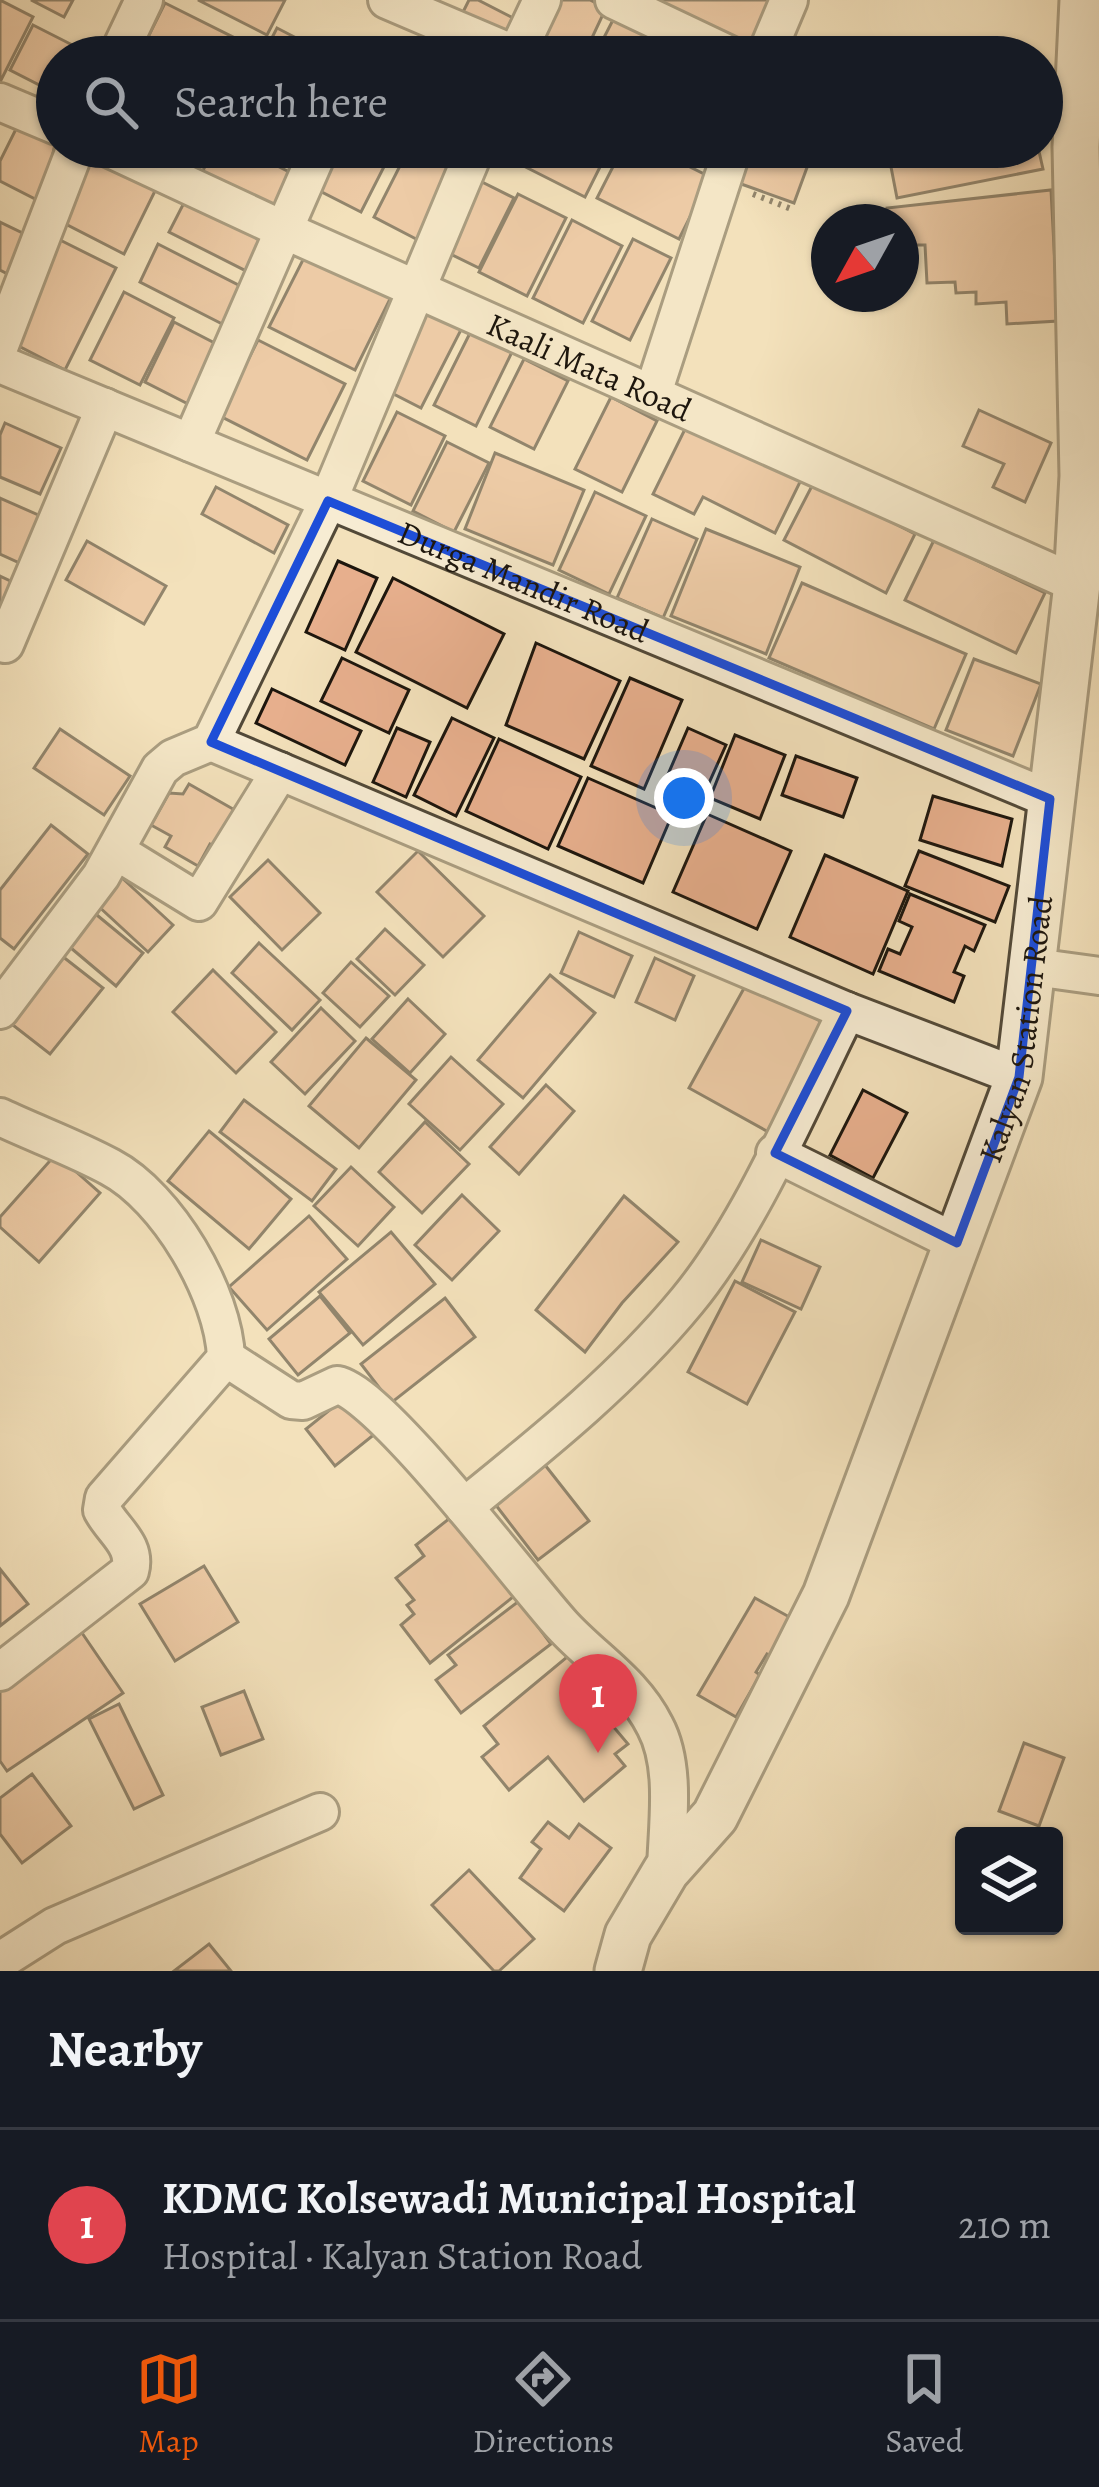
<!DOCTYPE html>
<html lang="en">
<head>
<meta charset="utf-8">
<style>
  :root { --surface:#171b24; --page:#242831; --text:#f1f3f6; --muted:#9ea1a6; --line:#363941; --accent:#ea580c }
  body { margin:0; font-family:Alegreya,serif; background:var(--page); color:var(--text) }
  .controls { position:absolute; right:36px; bottom:36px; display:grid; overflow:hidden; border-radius:12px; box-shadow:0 3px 9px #0004 }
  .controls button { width:108px; height:108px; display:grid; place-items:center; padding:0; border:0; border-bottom:3px solid var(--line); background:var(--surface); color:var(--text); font:60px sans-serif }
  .compass { position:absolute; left:811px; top:204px; width:108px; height:108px; border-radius:50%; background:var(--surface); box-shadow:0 3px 9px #0004; rotate:230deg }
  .you { position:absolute; left:684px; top:798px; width:42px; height:42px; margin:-30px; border:9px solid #fff; border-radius:50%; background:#1a73e8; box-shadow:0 0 0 18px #1a73e833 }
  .badge { display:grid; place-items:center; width:78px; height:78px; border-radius:50%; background:var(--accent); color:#fff; font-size:39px; font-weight:700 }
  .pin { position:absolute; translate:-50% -99px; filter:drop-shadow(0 3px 6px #0008) }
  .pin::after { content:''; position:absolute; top:63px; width:42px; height:36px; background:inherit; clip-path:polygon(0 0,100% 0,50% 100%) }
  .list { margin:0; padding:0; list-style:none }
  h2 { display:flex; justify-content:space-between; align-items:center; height:156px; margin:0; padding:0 48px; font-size:51px }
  h2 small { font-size:39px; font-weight:400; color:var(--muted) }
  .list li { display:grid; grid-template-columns:78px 1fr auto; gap:36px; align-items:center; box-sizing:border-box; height:192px; padding:0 48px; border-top:3px solid var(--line) }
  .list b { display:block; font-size:45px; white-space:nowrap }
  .list p { margin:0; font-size:39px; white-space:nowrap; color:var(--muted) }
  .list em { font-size:39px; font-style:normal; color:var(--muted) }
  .icon { flex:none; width:66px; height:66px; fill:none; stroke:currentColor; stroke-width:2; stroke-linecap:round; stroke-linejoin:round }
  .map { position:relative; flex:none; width:1099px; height:1971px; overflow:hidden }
  .search { position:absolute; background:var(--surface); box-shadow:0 3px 9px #0004; left:36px; right:36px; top:36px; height:132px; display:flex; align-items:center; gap:30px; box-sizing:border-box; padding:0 42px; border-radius:66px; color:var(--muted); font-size:45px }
  .sheet { height:348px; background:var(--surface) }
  nav { display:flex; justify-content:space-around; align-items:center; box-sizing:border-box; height:168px; border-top:3px solid var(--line); background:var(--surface); font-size:33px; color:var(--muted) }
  nav a { display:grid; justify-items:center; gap:6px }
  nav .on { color:var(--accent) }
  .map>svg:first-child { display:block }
</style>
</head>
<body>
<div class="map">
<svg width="1099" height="1971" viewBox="0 0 1099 1971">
  <rect width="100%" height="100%" fill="#f3e1bb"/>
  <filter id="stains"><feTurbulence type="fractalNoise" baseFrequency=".00167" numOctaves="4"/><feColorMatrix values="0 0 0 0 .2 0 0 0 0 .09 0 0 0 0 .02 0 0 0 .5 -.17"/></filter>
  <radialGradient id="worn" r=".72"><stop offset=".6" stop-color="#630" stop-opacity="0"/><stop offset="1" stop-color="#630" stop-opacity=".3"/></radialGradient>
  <g fill="#e7af8d" stroke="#1d160d" stroke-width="3">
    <polygon points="0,0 33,17 0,82"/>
    <polygon points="31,0 73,0 64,17"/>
    <polygon points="198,0 285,0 267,35"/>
    <polygon points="469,0 478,0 519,21 506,45 459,20"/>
    <polygon points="548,0 590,0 606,8 583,57 545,57 526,48"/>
    <polygon points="645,0 773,0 746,55"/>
    <polygon points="165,3 257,49 253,57 138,57"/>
    <polygon points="615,16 672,45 666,57 594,57"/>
    <polygon points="33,25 96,57 57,57 57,94 10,70"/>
    <polygon points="277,28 333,57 262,57"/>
    <polygon points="786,35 834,50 832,57 779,57"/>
    <polygon points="22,117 57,134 43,203 0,181 0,161"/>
    <polygon points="123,147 207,147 190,181"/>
    <polygon points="215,147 240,147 301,178 277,224 195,186"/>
    <polygon points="255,147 313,147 302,170"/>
    <polygon points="337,147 394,147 361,212 316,189"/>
    <polygon points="502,147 610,147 585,197 498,153"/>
    <polygon points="623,147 650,147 710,177 679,239 597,198"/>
    <polygon points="742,147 803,147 813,151 794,203 730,180"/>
    <polygon points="907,147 1038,147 1043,169 897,198 891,167"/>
    <polygon points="409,148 454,171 420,241 374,217"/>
    <polygon points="87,152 157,187 124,254 54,218"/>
    <polygon points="470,176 514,198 479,268 436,247"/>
    <polygon points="1051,190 1058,321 1007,324 1006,302 976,304 976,292 956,293 955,282 927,283 925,245 907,245 906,228 901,228 901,222 888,222 887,208"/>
    <polygon points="189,193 277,239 258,277 169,232"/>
    <polygon points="518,194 566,218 527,296 479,272"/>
    <polygon points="572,220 622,246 583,323 533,298"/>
    <polygon points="0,222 39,241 19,280 0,270"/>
    <polygon points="58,239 116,268 65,370 7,340"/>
    <polygon points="633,239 671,258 630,340 592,321"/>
    <polygon points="158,244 254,293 236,331 140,282"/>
    <polygon points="310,246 395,289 355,370 269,327"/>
    <polygon points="124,292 174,318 140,385 90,360"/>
    <polygon points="426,305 464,324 421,408 384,389"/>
    <polygon points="174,322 228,350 198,409 145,382"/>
    <polygon points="472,329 513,350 476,426 434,405"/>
    <polygon points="258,340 345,384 307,460 220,416"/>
    <polygon points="524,359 568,381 534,449 490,427"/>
    <polygon points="611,397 657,421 622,492 575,469"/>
    <polygon points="979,410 1051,443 1025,502 993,487 1004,464 963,446"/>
    <polygon points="397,412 445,436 411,505 363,481"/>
    <polygon points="689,421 802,478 775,533 703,497 694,514 653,494"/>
    <polygon points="5,423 61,448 40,494 0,477 0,435"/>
    <polygon points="447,442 489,463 454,532 413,511"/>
    <polygon points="495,453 584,490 553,565 465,529"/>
    <polygon points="814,482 915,534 886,593 784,540"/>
    <polygon points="216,487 288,525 274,553 202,514"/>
    <polygon points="595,492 646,516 609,594 559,570"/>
    <polygon points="0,498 45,518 24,565 0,554"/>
    <polygon points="652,519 697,539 663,618 617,598"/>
    <polygon points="706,529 800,567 766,654 671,616"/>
    <polygon points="934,540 1045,593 1016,653 905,600"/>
    <polygon points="87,541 166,586 144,624 66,580"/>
    <polygon points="338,561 377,578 345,650 306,632"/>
    <polygon points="0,576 21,586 0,632"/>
    <polygon points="393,578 504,634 467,708 356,652"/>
    <polygon points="802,583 966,654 934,729 769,658"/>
    <polygon points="536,643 620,681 584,759 506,725"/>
    <polygon points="342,658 409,690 389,733 321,701"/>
    <polygon points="974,659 1041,684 1013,756 946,730"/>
    <polygon points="630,678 682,700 644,789 591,766"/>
    <polygon points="272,689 361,731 345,765 256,723"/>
    <polygon points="452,718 494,738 456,816 414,795"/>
    <polygon points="397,728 430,742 406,797 373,782"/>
    <polygon points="688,728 726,745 700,803 663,786"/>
    <polygon points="60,729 130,776 104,815 34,768"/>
    <polygon points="735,735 785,755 760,819 710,798"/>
    <polygon points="499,739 581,777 548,849 466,811"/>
    <polygon points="796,756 857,778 843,817 782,795"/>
    <polygon points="588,778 672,815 643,883 558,846"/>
    <polygon points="189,784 247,817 226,853 210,844 198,866 165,847 171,836 151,825 169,793 183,794"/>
    <polygon points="933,796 1012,819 1002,866 920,840"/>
    <polygon points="707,814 791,851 757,929 673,892"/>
    <polygon points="51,825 88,854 14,949 0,938 0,890"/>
    <polygon points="418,851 484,916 443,957 377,892"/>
    <polygon points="919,851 1009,886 995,922 905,886"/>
    <polygon points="825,855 908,891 873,974 790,937"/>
    <polygon points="268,860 320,913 282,950 230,897"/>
    <polygon points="121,877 173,925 148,952 96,904"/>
    <polygon points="910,894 985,925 974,951 965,946 954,972 964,976 954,1002 879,971 888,949 900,954 912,927 899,921"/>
    <polygon points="92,911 143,953 116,986 65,943"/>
    <polygon points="385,929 424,965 395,995 357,959"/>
    <polygon points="579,932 632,956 614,997 561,973"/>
    <polygon points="259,943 320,1000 292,1030 232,973"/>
    <polygon points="62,956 103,988 50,1054 9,1022"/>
    <polygon points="655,958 694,976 675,1020 636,1002"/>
    <polygon points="351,962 389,996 360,1027 323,993"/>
    <polygon points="213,970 276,1032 236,1073 173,1012"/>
    <polygon points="550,975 595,1013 523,1098 478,1060"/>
    <polygon points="748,981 831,1027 772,1134 689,1088"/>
    <polygon points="408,999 445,1034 410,1073 372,1039"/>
    <polygon points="321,1008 355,1041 305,1094 271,1062"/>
    <polygon points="366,1038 416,1080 359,1148 309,1106"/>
    <polygon points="451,1057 503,1104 460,1150 409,1104"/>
    <polygon points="546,1085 574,1111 519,1174 490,1147"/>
    <polygon points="863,1090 907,1113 873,1178 830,1155"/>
    <polygon points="244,1100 336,1169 312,1201 220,1132"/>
    <polygon points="425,1122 469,1164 422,1213 379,1172"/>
    <polygon points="209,1131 291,1199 249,1249 168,1181"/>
    <polygon points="56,1154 100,1193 39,1262 0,1227 0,1217"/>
    <polygon points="351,1167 394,1207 358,1246 314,1206"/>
    <polygon points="462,1195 499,1231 452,1280 415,1245"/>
    <polygon points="624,1196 678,1242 622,1303 585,1352 536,1310"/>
    <polygon points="309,1216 347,1259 267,1330 229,1287"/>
    <polygon points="391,1232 435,1284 363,1345 319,1292"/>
    <polygon points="761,1240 820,1267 801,1309 742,1282"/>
    <polygon points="735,1281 795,1312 747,1404 688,1372"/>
    <polygon points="320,1296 350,1333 298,1375 269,1339"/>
    <polygon points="445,1298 475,1337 391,1403 361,1364"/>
    <polygon points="347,1396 376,1433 335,1466 306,1429"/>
    <polygon points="545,1465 589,1521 538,1560 495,1504"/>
    <polygon points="455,1514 518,1593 430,1663 401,1625 414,1614 407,1605 414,1600 396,1578 424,1556 416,1545"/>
    <polygon points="204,1566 238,1622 175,1661 140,1604"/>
    <polygon points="0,1569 28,1604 0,1626"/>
    <polygon points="755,1598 793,1619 771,1656 767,1654 756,1672 760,1675 736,1717 698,1695"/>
    <polygon points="519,1601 551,1644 461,1713 436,1680 456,1665 448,1655"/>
    <polygon points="80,1630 123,1693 7,1771 0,1761 0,1684"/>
    <polygon points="573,1652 619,1707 606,1718 628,1744 615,1754 625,1766 584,1801 548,1757 509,1790 482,1757 498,1744 484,1726"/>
    <polygon points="244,1691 263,1739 221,1755 202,1707"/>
    <polygon points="119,1704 163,1795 134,1809 89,1719"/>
    <polygon points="1024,1743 1064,1758 1039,1826 999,1811"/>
    <polygon points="32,1774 71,1826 22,1863 0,1834 0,1798"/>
    <polygon points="548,1822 569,1838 579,1824 611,1848 564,1911 520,1878 541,1849 532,1842"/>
    <polygon points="469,1870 534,1939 499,1971 494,1971 432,1905"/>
    <polygon points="209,1944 231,1971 174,1971"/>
  </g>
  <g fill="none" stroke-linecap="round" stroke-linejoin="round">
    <g stroke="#524938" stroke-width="42">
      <g id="minor">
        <polyline points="387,0 521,57"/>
        <polyline points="614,0 734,57"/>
        <polyline points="117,57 144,0"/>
        <polyline points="515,57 542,0"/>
        <polyline points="765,57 789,0"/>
        <polyline points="0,102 57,126"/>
        <path id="s1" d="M106 147 284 230 1077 584"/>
        <polyline points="821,147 830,147"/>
        <polyline points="0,345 76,147"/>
        <path id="s2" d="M0 364 1050 799"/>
        <polyline points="653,393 733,147"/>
        <polyline points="191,443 320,147"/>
        <polyline points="5,644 105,407"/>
        <polyline points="211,742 847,1011 1019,1077"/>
        <polyline points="116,851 199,902 280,771"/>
        <polyline points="1034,967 1099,976"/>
        <polyline points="0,1010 101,876 160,769 173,758 211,742 328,501 476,147"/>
        <path d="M0 1117C36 1134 75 1148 110 1167 167 1197 224 1294 226 1358L104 1498 102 1510C114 1532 137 1545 130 1571L0 1672"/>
        <polyline points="775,1153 957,1243"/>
        <path d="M226 1358 291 1400 303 1401 337 1385C381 1393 523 1582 562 1625 594 1660 633 1682 655 1726 677 1767 667 1826 666 1871"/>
        <path d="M464 1507C543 1443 622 1380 687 1301 751 1224 802 1101 847 1011"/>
        <polyline points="0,1961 55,1926 320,1812"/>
      </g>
    </g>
    <g stroke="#524938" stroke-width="51">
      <g id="tertiary">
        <path id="s3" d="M618 1971 628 1935 666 1871 715 1816 826 1595 1019 1077 1077 584 1083 476 1076 147 1083 0"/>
      </g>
    </g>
    <polyline stroke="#1d160d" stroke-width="6" stroke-dasharray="3 6" stroke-linecap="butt" points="753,194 794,210"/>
    <use href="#minor" stroke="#f7ecd3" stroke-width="36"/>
    <use href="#tertiary" stroke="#f7ecd3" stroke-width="45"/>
  </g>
  <path d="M0 0H1099V1971H0ZM328 501 1050 799 1019 1077 957 1243 775 1153 847 1011 211 742Z" fill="#f3e1bb" fill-opacity=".55" fill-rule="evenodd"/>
  <path fill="none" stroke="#1d4ed8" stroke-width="9" stroke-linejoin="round" d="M328 501 1050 799 1019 1077 957 1243 775 1153 847 1011 211 742Z"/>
  <g text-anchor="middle" stroke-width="12" stroke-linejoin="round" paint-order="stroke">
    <g font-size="33" fill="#1d160d" stroke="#f7ecd3">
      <text dy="12" stroke="none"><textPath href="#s1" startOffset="531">Kaali Mata Road</textPath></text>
      <text dy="12" stroke="none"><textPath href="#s2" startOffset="567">Durga Mandir Road</textPath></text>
      <text dy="12" stroke="none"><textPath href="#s3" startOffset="1032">Kalyan Station Road</textPath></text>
    </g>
  </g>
  <rect width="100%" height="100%" filter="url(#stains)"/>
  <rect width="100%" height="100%" fill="url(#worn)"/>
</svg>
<div class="controls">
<button><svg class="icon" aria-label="layers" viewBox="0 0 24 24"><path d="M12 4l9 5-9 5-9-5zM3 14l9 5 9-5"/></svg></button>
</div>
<svg class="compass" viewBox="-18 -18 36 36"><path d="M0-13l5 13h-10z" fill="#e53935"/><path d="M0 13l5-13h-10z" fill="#9ea1a6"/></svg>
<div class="you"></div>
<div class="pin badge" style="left:598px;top:1753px;background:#e0444e">1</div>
<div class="search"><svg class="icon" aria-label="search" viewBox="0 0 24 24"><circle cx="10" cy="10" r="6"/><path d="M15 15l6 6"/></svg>Search here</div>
</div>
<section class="sheet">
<h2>Nearby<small></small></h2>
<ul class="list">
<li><span class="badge" style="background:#e0444e">1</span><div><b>KDMC Kolsewadi Municipal Hospital</b><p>Hospital · Kalyan Station Road</p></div><em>210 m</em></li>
</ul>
</section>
<nav>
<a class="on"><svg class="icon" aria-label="map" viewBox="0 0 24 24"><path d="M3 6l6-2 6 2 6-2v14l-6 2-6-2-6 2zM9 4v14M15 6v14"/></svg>Map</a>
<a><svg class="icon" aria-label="directions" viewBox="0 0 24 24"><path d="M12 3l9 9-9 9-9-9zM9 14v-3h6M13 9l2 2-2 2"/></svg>Directions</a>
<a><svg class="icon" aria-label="saved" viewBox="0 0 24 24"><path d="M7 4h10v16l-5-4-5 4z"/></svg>Saved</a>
</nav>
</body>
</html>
